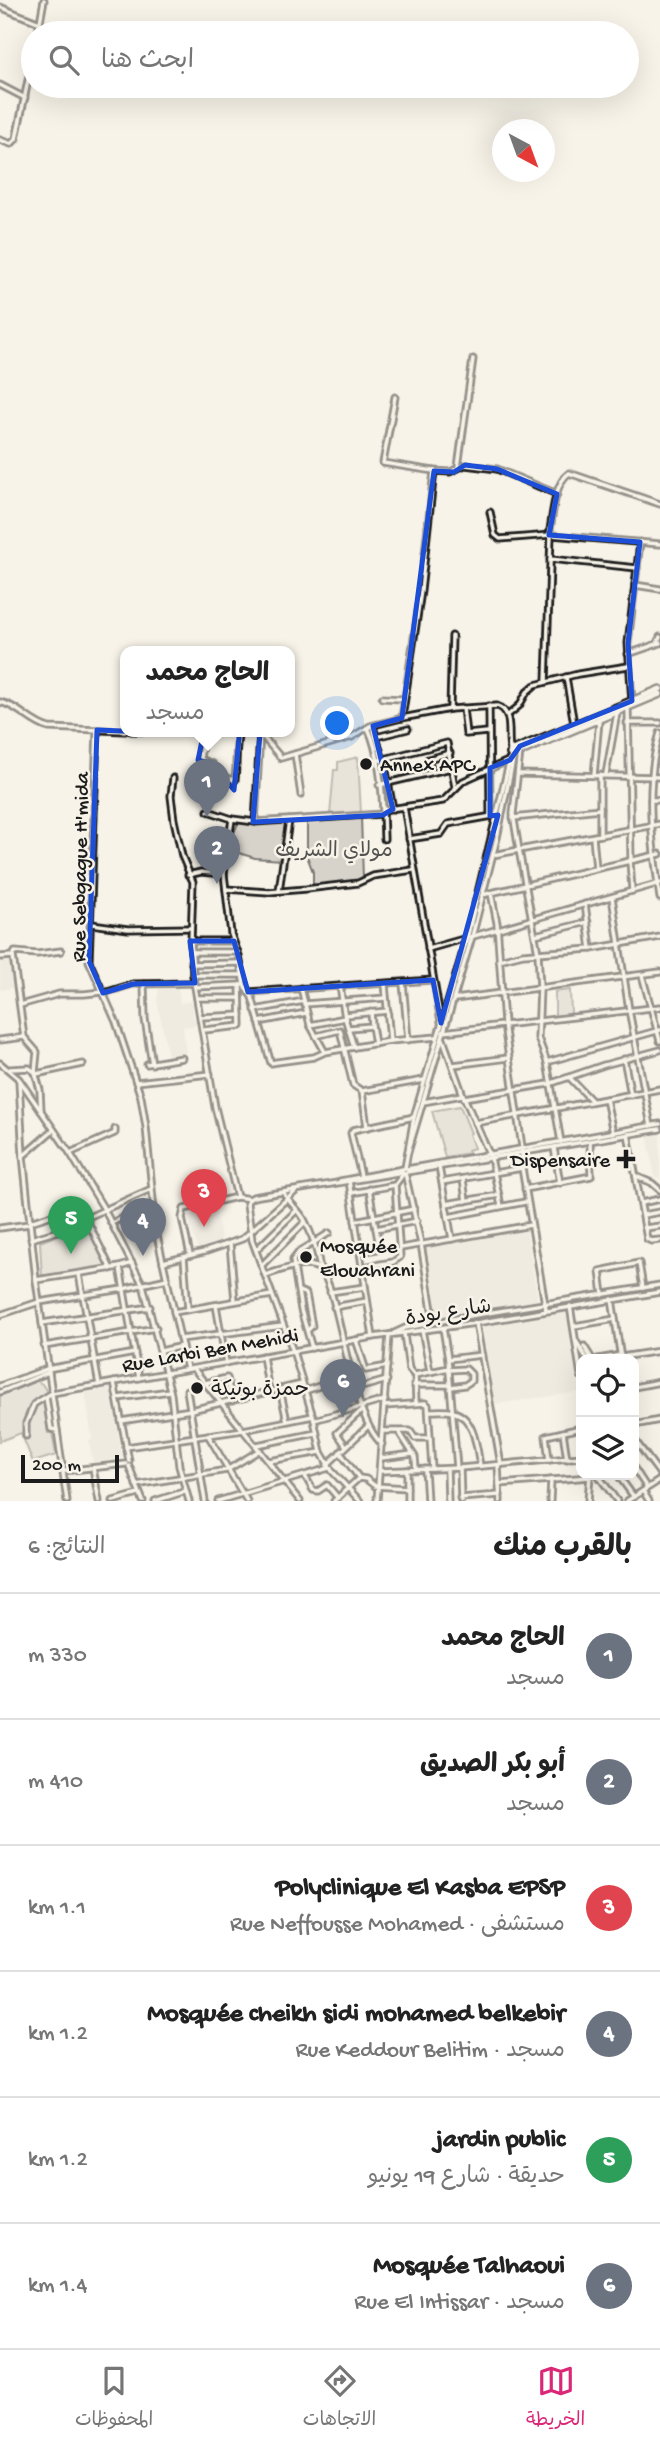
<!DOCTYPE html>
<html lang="ar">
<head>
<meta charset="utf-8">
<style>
  :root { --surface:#fff; --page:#f6f6f6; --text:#222; --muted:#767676; --line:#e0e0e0; --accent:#db2777 }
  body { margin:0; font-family:"Gochi Hand","Playpen Sans Arabic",sans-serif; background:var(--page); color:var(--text); direction:rtl }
  .controls { position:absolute; right:21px; bottom:21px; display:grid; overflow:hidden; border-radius:14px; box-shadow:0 7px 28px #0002 }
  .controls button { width:63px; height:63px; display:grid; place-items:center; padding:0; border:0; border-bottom:2px solid var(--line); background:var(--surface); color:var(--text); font:35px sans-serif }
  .compass { position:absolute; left:492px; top:119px; width:63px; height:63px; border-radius:50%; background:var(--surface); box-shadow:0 7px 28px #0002; rotate:139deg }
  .scale { position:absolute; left:21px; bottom:18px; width:98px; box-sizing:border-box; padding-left:7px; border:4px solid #1c1c1c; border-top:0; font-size:19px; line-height:24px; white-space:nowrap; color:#1c1c1c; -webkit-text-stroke:5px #f7f3e8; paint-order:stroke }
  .you { position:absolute; left:338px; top:724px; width:24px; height:24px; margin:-18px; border:5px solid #fff; border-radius:50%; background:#1a73e8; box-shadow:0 0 0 10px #1a73e833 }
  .badge { display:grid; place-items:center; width:46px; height:46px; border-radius:50%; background:var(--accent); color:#fff; font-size:23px; font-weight:700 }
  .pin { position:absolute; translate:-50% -58px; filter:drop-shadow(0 2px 4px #0008) }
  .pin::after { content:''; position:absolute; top:37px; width:24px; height:21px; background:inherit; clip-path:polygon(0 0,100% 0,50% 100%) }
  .popup { position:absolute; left:120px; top:646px; width:175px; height:91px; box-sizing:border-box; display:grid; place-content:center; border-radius:14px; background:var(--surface); filter:drop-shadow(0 2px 5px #0005); font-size:23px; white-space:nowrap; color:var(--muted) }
  .popup b { font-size:26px; color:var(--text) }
  .popup::after { content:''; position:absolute; left:50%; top:100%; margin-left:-14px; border:14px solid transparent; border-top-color:var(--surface) }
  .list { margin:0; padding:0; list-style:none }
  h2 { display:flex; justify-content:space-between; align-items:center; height:91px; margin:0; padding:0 28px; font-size:30px }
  h2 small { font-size:23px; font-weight:400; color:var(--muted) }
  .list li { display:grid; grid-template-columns:46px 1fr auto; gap:21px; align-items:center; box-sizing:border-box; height:126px; padding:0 28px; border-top:2px solid var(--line) }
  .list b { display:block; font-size:26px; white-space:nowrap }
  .list p { margin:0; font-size:23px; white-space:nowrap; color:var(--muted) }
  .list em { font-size:23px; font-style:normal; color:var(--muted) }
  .icon { flex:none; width:38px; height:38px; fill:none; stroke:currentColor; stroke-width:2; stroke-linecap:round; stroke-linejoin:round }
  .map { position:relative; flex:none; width:660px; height:1501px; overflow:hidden; direction:ltr }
  .search { position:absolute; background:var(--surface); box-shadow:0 7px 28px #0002; left:21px; right:21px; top:21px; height:77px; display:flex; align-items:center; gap:18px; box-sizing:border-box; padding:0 24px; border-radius:38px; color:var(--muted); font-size:26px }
  .sheet { height:847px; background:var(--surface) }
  nav { display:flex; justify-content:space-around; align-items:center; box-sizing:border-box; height:98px; border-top:2px solid var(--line); background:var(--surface); font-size:19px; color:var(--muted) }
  nav a { display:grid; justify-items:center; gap:4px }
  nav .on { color:var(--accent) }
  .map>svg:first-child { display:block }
</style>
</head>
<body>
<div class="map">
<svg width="660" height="1501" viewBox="0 0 660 1501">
  <rect width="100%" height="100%" fill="#f7f3e8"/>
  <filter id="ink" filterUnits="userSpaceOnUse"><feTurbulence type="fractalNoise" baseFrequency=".0143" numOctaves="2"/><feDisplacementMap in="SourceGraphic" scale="14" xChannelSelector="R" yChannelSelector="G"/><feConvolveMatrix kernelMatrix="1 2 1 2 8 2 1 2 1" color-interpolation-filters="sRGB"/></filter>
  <g filter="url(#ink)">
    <g fill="#e6e3d9">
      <polygon points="9,958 13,988 0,990 0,959"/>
      <polygon points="159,986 178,986 180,1003 192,1001 194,1019 198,1021 199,1025 183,1027 186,1053 168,1056 157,1000"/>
      <polygon points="660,1132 660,1178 655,1178 647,1134"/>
      <polygon points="214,1203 222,1242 198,1249 186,1212 188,1208"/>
      <polygon points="526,1229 538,1301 436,1318 423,1247"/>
      <polygon points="569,1311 581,1392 495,1404 482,1326"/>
      <polygon points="111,1387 122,1458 93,1463 89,1440 92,1439 85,1391"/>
    </g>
    <g fill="#d7d3cb" stroke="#7a7874" stroke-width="2">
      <polygon points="358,757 361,813 351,814 361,816 363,879 358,882 313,885 313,872 307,856 307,823 312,819 333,816 330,815 334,770 338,770 338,762"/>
      <polygon points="239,821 287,823 281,860 255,858 232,851 231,840"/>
      <polygon points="570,990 571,1014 555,1016 555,992"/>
      <polygon points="460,1106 471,1133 469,1134 474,1148 468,1150 469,1153 445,1157 432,1111"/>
      <polygon points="86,1224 107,1266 42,1277 40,1242"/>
      <polygon points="35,1380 42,1384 47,1392 43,1395 48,1433 52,1433 56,1455 33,1462 21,1433 0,1441 0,1394"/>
    </g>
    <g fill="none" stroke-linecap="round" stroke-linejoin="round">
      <g stroke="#1c1c1c" stroke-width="9">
        <g id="minor">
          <polyline points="0,7 40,23"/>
          <polyline points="38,33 44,0"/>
          <polyline points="0,85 25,98"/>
          <polyline points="0,140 11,144 16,139 33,56"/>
          <polyline points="395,397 383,463 434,471"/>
          <polyline points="458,467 473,359"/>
          <polyline points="490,512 495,535 500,539 551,535 660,544"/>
          <path d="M549 535C553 517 553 485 569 473L660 504"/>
          <polyline points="550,559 637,568"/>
          <polyline points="635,585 660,589"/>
          <polyline points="657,644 660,637"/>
          <polyline points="628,654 660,643"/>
          <polyline points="566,677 574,724"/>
          <polyline points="546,682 551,535"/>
          <polyline points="382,698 403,699"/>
          <path d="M0 702C19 706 30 723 49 728L125 731"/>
          <polyline points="632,703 628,643 640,542"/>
          <polyline points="489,706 490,816"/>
          <polyline points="628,707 631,860"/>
          <polyline points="463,708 466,734 488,732"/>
          <polyline points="450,709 452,636"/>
          <polyline points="508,715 519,706 527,692 535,685 578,674 628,666"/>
          <polyline points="402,718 421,591 434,471 450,472 465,465 497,469 557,494"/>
          <polyline points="627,723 660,723"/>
          <polyline points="373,726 386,771 393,809"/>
          <path d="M368 728C382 758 383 805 384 839"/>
          <polyline points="97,730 89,961 116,1022 141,1097 146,1127 156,1231 187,1369"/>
          <polyline points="131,731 143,731"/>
          <path d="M204 731 200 759 212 764 215 776 235 780C237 763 235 748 239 731"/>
          <path d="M253 731 260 733 281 758 352 737 370 726 402 718 450 709 497 706C514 711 507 735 510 749"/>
          <path d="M660 733C644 786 652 844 660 898"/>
          <polyline points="376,737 408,729"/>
          <polyline points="520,752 513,814 519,850 660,824"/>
          <polyline points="295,754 301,795"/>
          <polyline points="376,761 447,743 455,787"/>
          <polyline points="432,771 428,759 450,753"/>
          <polyline points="519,774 660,777"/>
          <polyline points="606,774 617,713"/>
          <polyline points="594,775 599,721"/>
          <polyline points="173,778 171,796 174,820 182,856 193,882 191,941 193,975 215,1107 237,1197"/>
          <polyline points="379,785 451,768"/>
          <polyline points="651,800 660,800"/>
          <polyline points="404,807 441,1022"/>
          <polyline points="383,810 443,801 463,781 510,760"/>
          <polyline points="208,811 232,819 255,822 383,814"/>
          <polyline points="513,818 600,809"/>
          <polyline points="232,819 224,874 231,934 239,956 244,985 252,997 270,1060 271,1063 277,1062 314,1057 325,1052"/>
          <polyline points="255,822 260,733"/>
          <polyline points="600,835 600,775"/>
          <polyline points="593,837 596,868"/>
          <polyline points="409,839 441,834 448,824 498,815"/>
          <polyline points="493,855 519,850 538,953 540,988 538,1038 547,1062 561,1142"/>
          <polyline points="630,860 632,891"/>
          <polyline points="188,875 201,872 224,874"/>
          <polyline points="226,889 269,892 306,889 358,883 373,876 413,870"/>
          <polyline points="279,891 289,820"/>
          <polyline points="491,893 497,923 504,1024 522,1147 522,1168 546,1310"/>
          <polyline points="482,895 660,854"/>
          <polyline points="612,897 629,1010 651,1126"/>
          <polyline points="585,904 591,949"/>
          <polyline points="92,924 128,929 191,928"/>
          <polyline points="535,935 588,922"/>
          <polyline points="191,941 233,941"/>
          <polyline points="428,949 660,883"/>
          <polyline points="191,952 238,952"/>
          <polyline points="13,956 24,1037 37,1052 35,1072 40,1090 41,1111"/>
          <polyline points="0,957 13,956 15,952 37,954 61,951"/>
          <polyline points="499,960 523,954 591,949 660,937"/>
          <polyline points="192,964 240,963"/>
          <polyline points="193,975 242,975"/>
          <polyline points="642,975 660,1041"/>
          <polyline points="403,983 408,1040"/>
          <polyline points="144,984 145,1019 152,1064"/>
          <polyline points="385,984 390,1041"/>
          <polyline points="340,986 345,1018 354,1047"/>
          <polyline points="195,987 242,985"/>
          <polyline points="301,988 310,1025 325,1052 390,1041 437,1037"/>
          <polyline points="248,992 433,980"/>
          <polyline points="104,993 133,984 195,983"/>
          <polyline points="197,998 240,998"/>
          <polyline points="455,999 660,972"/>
          <polyline points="304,1004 386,998"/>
          <polyline points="20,1005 59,994 84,994 102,992"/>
          <polyline points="255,1010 304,1001"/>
          <polyline points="345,1015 388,1011"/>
          <polyline points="201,1017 241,1015"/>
          <polyline points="259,1022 306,1013"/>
          <polyline points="310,1025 345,1018"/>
          <polyline points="372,1026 375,1044"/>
          <polyline points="349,1028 372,1026 371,1012"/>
          <polyline points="204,1030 241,1026 240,985"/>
          <polyline points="443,1032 660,1007"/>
          <polyline points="316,1036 340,1030 353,1085 362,1091 367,1127 353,1130 351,1133 361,1176"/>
          <polyline points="443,1039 463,1095 491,1158 501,1206"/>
          <polyline points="0,1040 24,1037"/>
          <polyline points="624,1059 631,1095"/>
          <polyline points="547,1062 660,1030"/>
          <polyline points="0,1063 19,1079 70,1153 104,1209 143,1285 171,1394 179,1466 189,1501"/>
          <polyline points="147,1064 182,1058"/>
          <polyline points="453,1065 508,1058"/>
          <polyline points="10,1069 29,1068 35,1072"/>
          <polyline points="36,1074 83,1064"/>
          <polyline points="569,1077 592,1101"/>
          <polyline points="19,1081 23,1156 36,1280 67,1501"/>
          <polyline points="136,1082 210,1074"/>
          <polyline points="362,1091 424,1080"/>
          <polyline points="464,1098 549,1084 604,1065 660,1050"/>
          <polyline points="606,1099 613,1133"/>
          <polyline points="423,1102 462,1095"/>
          <polyline points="475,1123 660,1089"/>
          <polyline points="367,1127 414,1117"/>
          <polyline points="628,1134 647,1239 651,1241 660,1240"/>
          <polyline points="554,1148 560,1183"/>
          <polyline points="408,1152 472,937 497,838 514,755"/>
          <polyline points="70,1153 115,1133 115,1129"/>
          <polyline points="23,1156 53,1130"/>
          <polyline points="439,1167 452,1239"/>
          <polyline points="405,1168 414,1117 467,938 511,755"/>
          <polyline points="407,1169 660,1124"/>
          <polyline points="407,1172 660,1129"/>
          <polyline points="405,1173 421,1244 434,1322"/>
          <polyline points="636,1176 652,1183 660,1190"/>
          <polyline points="463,1179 466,1201"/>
          <polyline points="340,1181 403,1169"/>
          <polyline points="349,1181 373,1337"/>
          <polyline points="442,1182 522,1168"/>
          <polyline points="525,1189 591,1176 590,1142"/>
          <path d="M283 1192C288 1202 298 1209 304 1219 312 1234 318 1253 320 1269"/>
          <polyline points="351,1193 395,1185"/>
          <polyline points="641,1203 660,1199"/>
          <polyline points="446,1204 499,1195"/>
          <polyline points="643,1215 660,1212"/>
          <polyline points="448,1217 525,1202"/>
          <polyline points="86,1218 111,1269"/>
          <polyline points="355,1221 414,1209"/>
          <polyline points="30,1222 71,1209"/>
          <polyline points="111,1223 153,1205"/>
          <polyline points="0,1228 29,1224"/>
          <polyline points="645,1228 660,1226"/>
          <polyline points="376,1229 417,1221"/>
          <polyline points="31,1239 55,1232 151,1189"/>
          <polyline points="230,1244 235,1301"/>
          <polyline points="401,1248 531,1225"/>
          <polyline points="256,1250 297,1210"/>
          <polyline points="360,1252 377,1249 379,1246 369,1189"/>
          <polyline points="190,1255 182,1218 184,1209 237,1197 250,1199"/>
          <polyline points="184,1257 188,1309"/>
          <polyline points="163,1262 204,1252 242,1239 296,1191"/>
          <polyline points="262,1265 305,1222"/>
          <polyline points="120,1267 139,1378"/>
          <polyline points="363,1267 393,1262 400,1257 395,1185 404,1173"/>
          <polyline points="79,1274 99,1385"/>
          <path d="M265 1275C280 1271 304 1260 318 1268 340 1281 347 1413 382 1444"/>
          <polyline points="36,1280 120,1267 132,1263"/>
          <polyline points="299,1291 306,1294 312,1326 308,1330"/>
          <polyline points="330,1292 365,1287"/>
          <polyline points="603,1295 600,1271 639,1263 643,1288"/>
          <polyline points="612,1299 621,1359"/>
          <polyline points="216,1305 226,1363"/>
          <polyline points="570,1306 581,1376"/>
          <polyline points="334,1307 367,1301"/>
          <polyline points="174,1312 272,1295"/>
          <polyline points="0,1315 39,1302 123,1289 167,1279"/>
          <polyline points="42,1323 150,1307"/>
          <polyline points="476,1323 501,1465"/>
          <polyline points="574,1326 615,1319"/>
          <polyline points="443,1328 448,1359 457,1468"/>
          <polyline points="422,1330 430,1371"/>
          <polyline points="394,1333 405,1328 463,1317 660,1285"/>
          <polyline points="404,1334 409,1369 414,1375"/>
          <polyline points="180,1339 283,1326"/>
          <polyline points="356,1340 366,1370 387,1366"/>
          <polyline points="576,1341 587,1359"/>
          <polyline points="44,1346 156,1328"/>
          <polyline points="584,1346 592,1359"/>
          <polyline points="312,1348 301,1310 293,1260 299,1252 329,1233"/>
          <polyline points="161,1351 182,1346"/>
          <polyline points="263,1356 269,1392"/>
          <polyline points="621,1357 660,1351"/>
          <polyline points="448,1359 482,1355"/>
          <polyline points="598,1359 621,1355"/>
          <polyline points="194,1369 300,1501"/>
          <polyline points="449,1370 466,1369 471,1374 471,1381 465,1385 451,1387"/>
          <polyline points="114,1382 129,1461"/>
          <polyline points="205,1383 227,1378 232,1401"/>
          <polyline points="414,1385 450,1385"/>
          <polyline points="0,1386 47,1369 135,1353"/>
          <polyline points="634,1387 660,1382"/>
          <polyline points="280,1389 287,1421"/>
          <polyline points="355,1389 387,1380"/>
          <polyline points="187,1390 205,1501"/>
          <polyline points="305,1391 351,1375"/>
          <polyline points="0,1392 49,1372"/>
          <polyline points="46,1397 51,1429 57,1430"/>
          <polyline points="118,1398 170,1391"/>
          <polyline points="416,1403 415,1375 449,1368"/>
          <polyline points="385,1406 425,1403 428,1405 432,1469"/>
          <path d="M430 1411C437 1411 446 1410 453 1412 475 1417 477 1449 480 1466"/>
          <polyline points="314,1420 385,1400"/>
          <polyline points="121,1421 191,1410 302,1384"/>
          <polyline points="634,1425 660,1420"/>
          <polyline points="383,1431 410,1431 415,1438 430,1438"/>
          <polyline points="399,1432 415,1457 416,1469"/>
          <polyline points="563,1432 567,1459"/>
          <polyline points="208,1435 247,1501"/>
          <polyline points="26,1436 26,1423 34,1404 52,1393 373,1337 476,1323 660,1292"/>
          <polyline points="634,1439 660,1474"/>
          <polyline points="257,1445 316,1433"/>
          <polyline points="346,1446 337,1433 361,1411"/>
          <polyline points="126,1447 243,1430 313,1416"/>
          <polyline points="381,1458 413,1454"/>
          <polyline points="549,1460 546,1436 581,1428"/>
          <polyline points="269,1461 321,1452"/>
          <polyline points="327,1465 368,1426"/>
          <polyline points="498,1465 500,1501"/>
          <polyline points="129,1466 143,1501"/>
          <polyline points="93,1468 99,1501"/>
          <polyline points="460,1468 461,1501"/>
          <polyline points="634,1468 647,1488"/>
          <polyline points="425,1469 427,1501"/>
          <polyline points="447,1469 448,1501"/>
          <polyline points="63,1471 126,1464"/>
          <polyline points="380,1471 460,1468 581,1457"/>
          <polyline points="598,1475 617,1501"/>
          <polyline points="618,1475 634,1497"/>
          <polyline points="305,1476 313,1490 318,1491 327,1485 338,1498"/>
          <polyline points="359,1478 366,1479 375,1486 407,1488"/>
          <polyline points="499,1484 590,1477"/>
          <polyline points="136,1485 227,1470 260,1450"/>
          <polyline points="643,1491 649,1501"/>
          <polyline points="460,1498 500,1495"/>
          <polyline points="113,1501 139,1494"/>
          <polyline points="155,1501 186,1491"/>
          <polyline points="218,1501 329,1468"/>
          <polyline points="334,1501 359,1478 340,1452"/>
          <polyline points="360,1501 332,1471 321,1452 314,1420 293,1351 252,1240 247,1204 248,1200 253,1197 403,1172"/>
          <polyline points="377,1501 389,1335"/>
          <polyline points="407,1501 407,1470"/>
          <polyline points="550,1501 551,1480"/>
          <polyline points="588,1501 590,1475"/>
          <polyline points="627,1501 660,1480"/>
        </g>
      </g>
      <g stroke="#1c1c1c" stroke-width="10">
        <g id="major">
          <polygon points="511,749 516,750 515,755 510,754"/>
          <polyline points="515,749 660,689"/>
          <polyline points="516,754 660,694"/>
        </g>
      </g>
      <use href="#minor" stroke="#f7f3e8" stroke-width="3.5"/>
      <use href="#major" stroke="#f7f3e8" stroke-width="5"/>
    </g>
  </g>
  <path d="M0 0H660V1501H0ZM465 465 497 469 557 494 549 535 640 542 628 643 632 701 520 746 510 760 490 768V816L498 815 441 1023 433 980 248 992 234 941H190L195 983 133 984 103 993 89 961 97 730 145 732 178 725 181 716 206 721 198 760 212 764 234 790 240 728 260 733 253 822 383 815 393 809 373 726 402 718 434 471 454 472Z" fill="#f7f3e8" fill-opacity=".55" fill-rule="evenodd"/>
  <path fill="none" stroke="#1d4ed8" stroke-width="5" stroke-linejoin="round" d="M465 465 497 469 557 494 549 535 640 542 628 643 632 701 520 746 510 760 490 768V816L498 815 441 1023 433 980 248 992 234 941H190L195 983 133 984 103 993 89 961 97 730 145 732 178 725 181 716 206 721 198 760 212 764 234 790 240 728 260 733 253 822 383 815 393 809 373 726 402 718 434 471 454 472Z"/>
  <g fill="#1c1c1c" stroke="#f7f3e8" stroke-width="2.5">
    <circle cx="366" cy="764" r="7"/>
    <path d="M622.5 1148.5h7v7h7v7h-7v7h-7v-7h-7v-7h7z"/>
    <circle cx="306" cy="1257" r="7"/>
    <circle cx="197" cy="1388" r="7"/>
  </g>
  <g text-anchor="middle" stroke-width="5" stroke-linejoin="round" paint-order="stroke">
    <g font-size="21" fill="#1c1c1c" stroke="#f7f3e8" text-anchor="start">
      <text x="380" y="771">Annex APC</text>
      <text x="610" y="1166" text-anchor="end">Dispensaire</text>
      <text x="320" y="1252">Mosquée<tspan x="320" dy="24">Elouahrani</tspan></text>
      <text x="211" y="1395">حمزة بوتيكة</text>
    </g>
    <g font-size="21" fill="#545351" stroke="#f7f3e8">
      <text x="334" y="856">مولاي الشريف</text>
    </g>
    <g font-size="21" fill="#1c1c1c" stroke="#f7f3e8">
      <text transform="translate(79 867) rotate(-89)" y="7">Rue Sebgague H'mida</text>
      <text transform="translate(448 1311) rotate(-9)" y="7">شارع بودة</text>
      <text transform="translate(210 1349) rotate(-10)" y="7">Rue Larbi Ben Mehidi</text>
    </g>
  </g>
</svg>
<div class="controls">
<button><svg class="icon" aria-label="locate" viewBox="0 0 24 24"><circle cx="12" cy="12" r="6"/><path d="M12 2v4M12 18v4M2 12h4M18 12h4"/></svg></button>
<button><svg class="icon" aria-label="layers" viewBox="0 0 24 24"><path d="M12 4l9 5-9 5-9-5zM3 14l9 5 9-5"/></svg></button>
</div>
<svg class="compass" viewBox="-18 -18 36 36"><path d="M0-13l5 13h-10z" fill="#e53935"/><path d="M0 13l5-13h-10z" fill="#767676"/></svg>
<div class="scale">200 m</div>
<div class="you"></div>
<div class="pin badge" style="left:207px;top:817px;background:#6b7280">1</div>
<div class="popup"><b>الحاج محمد</b>مسجد</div>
<div class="pin badge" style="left:217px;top:884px;background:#6b7280">2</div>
<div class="pin badge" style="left:204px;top:1227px;background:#e0444e">3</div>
<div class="pin badge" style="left:143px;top:1256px;background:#6b7280">4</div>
<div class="pin badge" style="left:71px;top:1254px;background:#2e9e5b">5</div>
<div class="pin badge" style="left:343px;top:1417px;background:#6b7280">6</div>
<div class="search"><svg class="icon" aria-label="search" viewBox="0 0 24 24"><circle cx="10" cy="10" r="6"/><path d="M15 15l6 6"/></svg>ابحث هنا</div>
</div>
<section class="sheet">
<h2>بالقرب منك<small>النتائج: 6</small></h2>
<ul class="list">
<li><span class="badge" style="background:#6b7280">1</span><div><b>الحاج محمد</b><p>مسجد</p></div><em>330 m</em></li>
<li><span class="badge" style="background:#6b7280">2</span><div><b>أبو بكر الصديق</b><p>مسجد</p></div><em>410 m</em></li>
<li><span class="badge" style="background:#e0444e">3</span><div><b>Polyclinique El Kasba EPSP</b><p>مستشفى · Rue Neffousse Mohamed</p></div><em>1.1 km</em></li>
<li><span class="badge" style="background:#6b7280">4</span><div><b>Mosquée cheikh sidi mohamed belkebir</b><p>مسجد · Rue Keddour Belitim</p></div><em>1.2 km</em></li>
<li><span class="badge" style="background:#2e9e5b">5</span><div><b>jardin public</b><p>حديقة · شارع 19 يونيو</p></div><em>1.2 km</em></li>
<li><span class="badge" style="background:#6b7280">6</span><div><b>Mosquée Talhaoui</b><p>مسجد · Rue El Intissar</p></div><em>1.4 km</em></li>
</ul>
</section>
<nav>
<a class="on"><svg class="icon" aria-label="map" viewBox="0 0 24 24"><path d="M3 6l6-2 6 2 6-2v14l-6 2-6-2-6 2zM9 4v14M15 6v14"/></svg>الخريطة</a>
<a><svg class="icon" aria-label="directions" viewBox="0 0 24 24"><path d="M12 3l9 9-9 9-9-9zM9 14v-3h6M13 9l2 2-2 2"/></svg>الاتجاهات</a>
<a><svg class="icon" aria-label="saved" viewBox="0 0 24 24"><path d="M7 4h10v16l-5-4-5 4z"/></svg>المحفوظات</a>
</nav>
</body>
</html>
